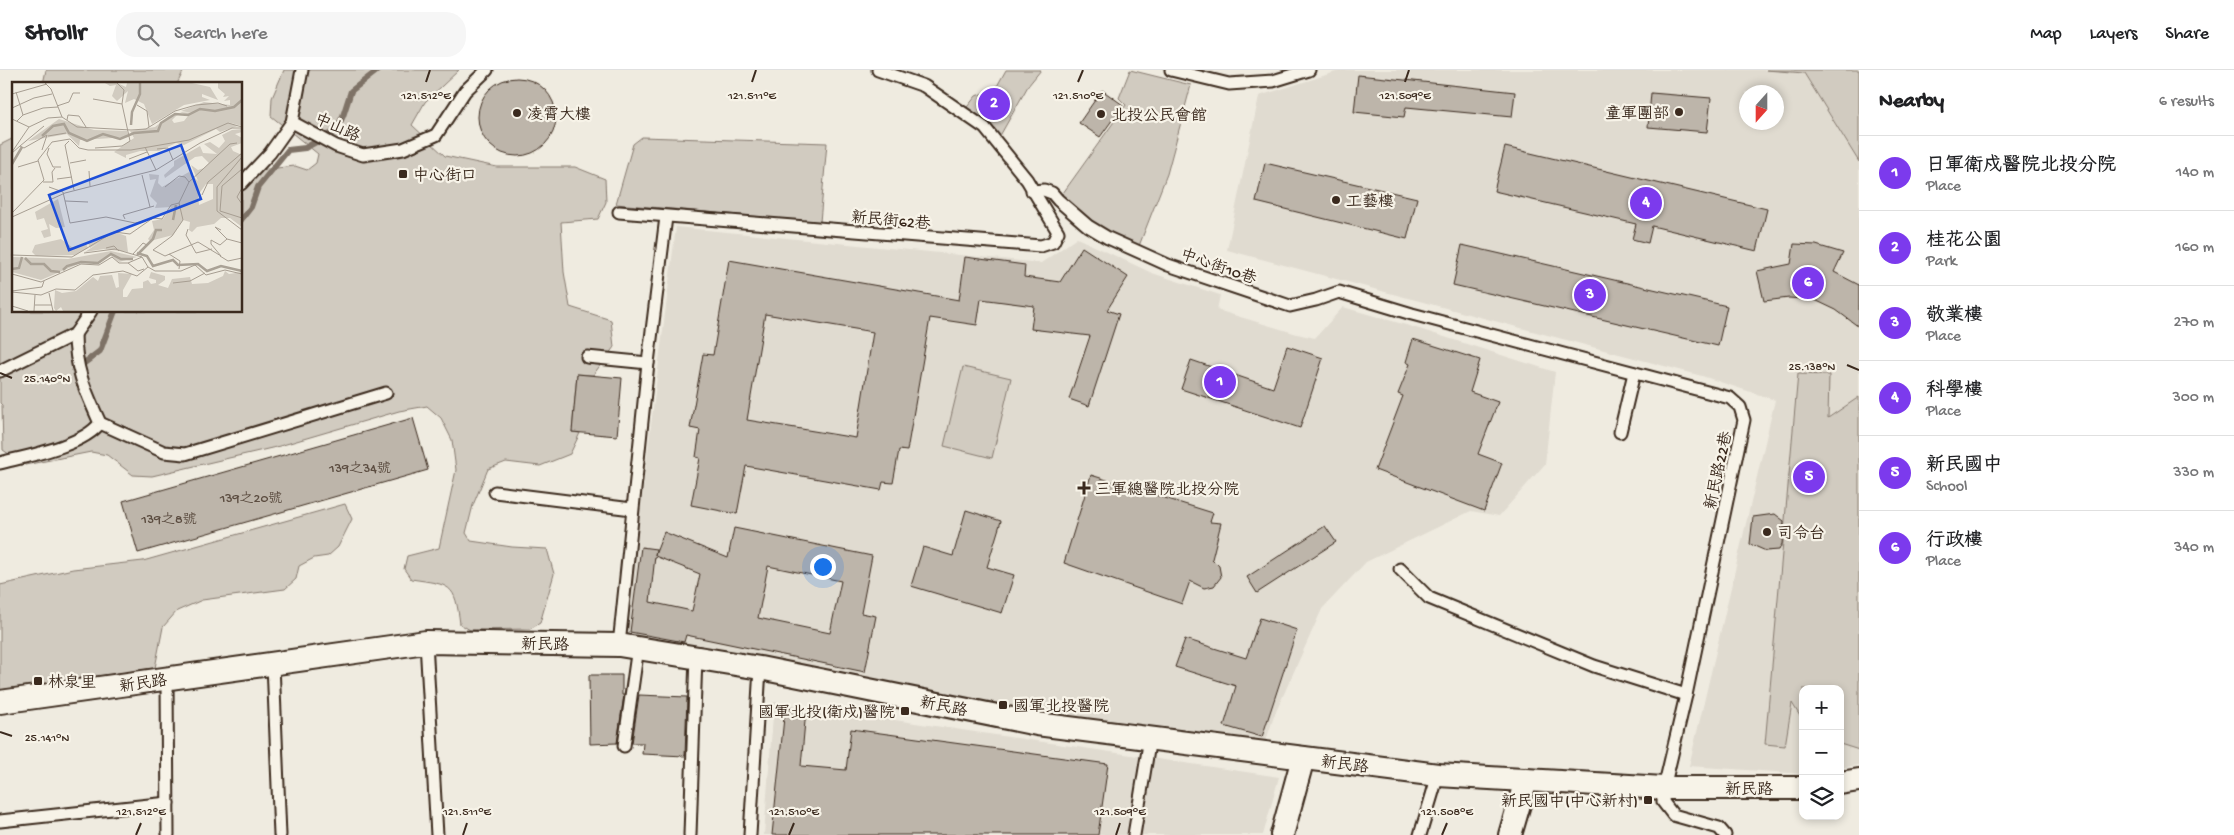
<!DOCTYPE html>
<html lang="en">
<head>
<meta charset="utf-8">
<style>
  :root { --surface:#fff; --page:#f6f6f6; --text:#202124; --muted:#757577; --line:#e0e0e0; --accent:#7c3aed }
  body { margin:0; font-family:"Gochi Hand","LXGW WenKai TC",sans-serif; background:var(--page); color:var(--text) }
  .controls { position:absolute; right:15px; bottom:15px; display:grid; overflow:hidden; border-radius:10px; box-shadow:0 2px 8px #0003 }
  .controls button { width:45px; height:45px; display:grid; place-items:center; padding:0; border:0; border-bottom:1px solid var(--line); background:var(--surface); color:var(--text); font:25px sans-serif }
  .compass { position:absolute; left:1739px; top:15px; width:45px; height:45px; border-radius:50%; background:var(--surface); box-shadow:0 2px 8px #0003; rotate:201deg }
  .you { position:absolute; left:822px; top:496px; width:18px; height:18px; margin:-12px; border:4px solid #fff; border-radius:50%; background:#1a73e8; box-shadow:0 0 0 8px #1a73e833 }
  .badge { display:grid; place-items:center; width:32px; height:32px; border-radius:50%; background:var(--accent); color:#fff; font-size:16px; font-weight:700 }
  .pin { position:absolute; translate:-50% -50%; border:2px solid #fff; box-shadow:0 1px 5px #0006 }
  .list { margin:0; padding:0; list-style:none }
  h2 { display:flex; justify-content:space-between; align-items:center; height:65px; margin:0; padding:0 20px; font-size:21px }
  h2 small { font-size:16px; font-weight:400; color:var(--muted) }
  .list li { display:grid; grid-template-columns:32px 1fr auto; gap:15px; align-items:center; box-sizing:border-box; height:75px; padding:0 20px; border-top:1px solid var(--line) }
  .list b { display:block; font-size:19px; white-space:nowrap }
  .list p { margin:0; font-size:16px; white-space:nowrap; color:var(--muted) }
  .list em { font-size:16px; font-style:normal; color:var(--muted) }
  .icon { flex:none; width:28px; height:28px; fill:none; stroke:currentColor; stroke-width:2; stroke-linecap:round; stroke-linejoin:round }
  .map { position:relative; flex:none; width:1859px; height:765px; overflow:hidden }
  header { display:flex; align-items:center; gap:30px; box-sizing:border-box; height:70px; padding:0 25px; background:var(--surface); border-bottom:1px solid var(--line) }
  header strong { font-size:24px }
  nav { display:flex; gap:28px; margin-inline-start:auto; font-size:18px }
  .search { width:350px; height:45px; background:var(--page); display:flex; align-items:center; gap:12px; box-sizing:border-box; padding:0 18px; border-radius:20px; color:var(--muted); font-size:19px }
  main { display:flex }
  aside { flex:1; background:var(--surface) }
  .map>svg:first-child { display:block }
</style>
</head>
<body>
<header>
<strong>Strollr</strong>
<div class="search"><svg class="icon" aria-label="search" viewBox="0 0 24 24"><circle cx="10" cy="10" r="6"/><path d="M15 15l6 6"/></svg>Search here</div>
<nav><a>Map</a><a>Layers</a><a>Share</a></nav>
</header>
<main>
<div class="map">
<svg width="1859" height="765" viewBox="0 0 1859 765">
  <rect width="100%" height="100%" fill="#efebe0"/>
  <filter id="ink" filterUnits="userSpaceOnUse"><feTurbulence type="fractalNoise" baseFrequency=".02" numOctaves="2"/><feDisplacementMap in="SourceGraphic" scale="10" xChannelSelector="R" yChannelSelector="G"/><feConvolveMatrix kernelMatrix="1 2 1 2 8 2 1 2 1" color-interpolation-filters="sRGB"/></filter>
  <g filter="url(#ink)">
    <g fill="#e0dbd0" fill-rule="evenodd">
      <path d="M1342 0H1766L1804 3 1859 92V695L1840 698V619H1803V704L1689 696 1775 330 1702 306 1227 180 1259 26ZM1746 22H1776V52H1746Z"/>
      <polygon points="676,157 1041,193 1077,168 1152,203 1220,225 1217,240 1297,264 1315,268 1343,237 1413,257 1555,302 1545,394 1499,446 1471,441 1366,492 1322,539 1274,646 1264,677 962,629 883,611 624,568"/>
      <polygon points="774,632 1279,707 1263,765 764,765"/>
    </g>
    <g fill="#d1cbc0" stroke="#867a6f">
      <polygon points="46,0 184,0 177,14 43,14"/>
      <path d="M284 0H459L425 32 412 55 445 86 497 97H575L605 109 606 132 598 149 561 152 564 202 570 237 611 250 614 277 593 305 577 304 572 362 580 363 570 384 540 396 506 392 488 399 473 435 466 463 471 471 512 477 547 479 554 504 540 553 530 559 470 560 460 554C455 513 451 515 411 509L404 499 407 486 439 478 456 400 452 370 441 348 427 336 399 341 276 377 152 406 133 405 107 385 91 382 25 395 3 380 2 335 0 333V75L14 68V241H241V102L295 96 307 100 316 93 318 84 271 46 272 28Z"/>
      <polygon points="1006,0 1041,0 1028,16 997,71 963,42 976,26 996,18"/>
      <polygon points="1130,0 1191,15 1167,104 1137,181 1058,130 1126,35 1119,28"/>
      <polygon points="1766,0 1859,0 1859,92 1804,3"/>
      <polygon points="642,67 827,73 820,152 616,134 633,74"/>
      <polygon points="963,297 1011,308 992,388 944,376"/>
      <polygon points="1798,304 1829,305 1828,348 1859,327 1859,680 1840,674 1840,619 1803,619 1803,651 1792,633 1785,676 1765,674"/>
      <polygon points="345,434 352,449 338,477 328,486 314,488 299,496 296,509 285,519 202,530 177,541 163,557 155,598 0,620 0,515 73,499 143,491"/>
    </g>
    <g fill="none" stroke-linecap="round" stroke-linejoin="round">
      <g stroke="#7e7266" stroke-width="6">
        <polyline points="241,150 251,137 258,117 288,80 305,78 336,61 343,46 351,21 378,0"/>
        <polyline points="83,294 100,281 115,241"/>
      </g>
    </g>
    <g fill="#bdb5aa" stroke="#3b2a1e" fill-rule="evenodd">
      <polygon points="1358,5 1515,22 1512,47 1406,37 1404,47 1354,42"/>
      <circle cx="517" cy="47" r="39"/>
      <polygon points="1102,20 1123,35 1100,67 1079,53"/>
      <polygon points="1651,23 1711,28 1707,62 1648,57"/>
      <polygon points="1505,77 1767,139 1757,181 1652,156 1648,173 1632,169 1636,154 1494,121"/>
      <polygon points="1265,93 1417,128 1407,169 1256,132"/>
      <polygon points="1794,174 1816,175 1843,183 1834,202 1859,215 1859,257 1836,240 1815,230 1789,228 1764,231 1757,201 1791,194"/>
      <polygon points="1462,175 1727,236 1718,276 1453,215"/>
      <path d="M1082 177 1128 207 1107 240 1119 244 1089 336 1069 329 1090 266 1031 259 1034 236 981 229 977 255 930 248 907 381 899 380 893 413 883 412 881 420 746 396 737 444 691 435 700 388 696 387 700 360 690 358 703 284 713 285 729 190 959 230 965 187 1025 195 1024 207 1060 212ZM765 244 873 262 856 368 747 350Z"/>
      <polygon points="1413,269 1480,290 1470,322 1498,332 1478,384 1502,393 1484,441 1375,400 1403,326 1398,324 1410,294 1406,292"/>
      <polygon points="1287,276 1323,288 1300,358 1181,319 1191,290 1273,318"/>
      <polygon points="577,304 622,308 617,366 572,362"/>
      <polygon points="413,348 428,400 138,483 123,431"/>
      <polygon points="1091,405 1213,443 1210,452 1221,453 1212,489 1219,496 1221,507 1214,516 1204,518 1190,511 1182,534 1064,493"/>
      <polygon points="966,440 1001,451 987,497 1014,505 1002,543 911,516 923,477 953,486"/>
      <polygon points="1775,444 1784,451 1782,474 1779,480 1766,481 1750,474 1753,447"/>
      <polygon points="1325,456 1336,472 1257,523 1247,507"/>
      <path d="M734 458 872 486 861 543 876 546 865 602 686 565 684 572 630 562 641 477 656 479 655 485 664 462 728 488ZM655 486 700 504 692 541 650 532ZM768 496 841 511 830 563 758 548Z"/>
      <polygon points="1260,548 1297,560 1262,667 1224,656 1236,616 1175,597 1185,569 1246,588"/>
      <polygon points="589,605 622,605 622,625 624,625 617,673 590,674"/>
      <polygon points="639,625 687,627 685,686 642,684 643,673 632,673"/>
      <polygon points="785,638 806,640 801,696 846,700 851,659 1108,694 1098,765 772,765"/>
    </g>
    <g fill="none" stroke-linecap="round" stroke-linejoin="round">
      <g stroke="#3b2a1e" stroke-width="15">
        <g id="service">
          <polyline points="1171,0 1229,14 1273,11 1309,0"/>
          <polyline points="292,52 336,76 363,85 403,79 436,65 465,21 487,0"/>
          <polyline points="241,114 270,83 292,52 302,0"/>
          <polyline points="1032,121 1044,120 1052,123 1058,130 1088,156 1108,168 1137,181 1168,195 1290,236 1316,230 1339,222 1412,244 1730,328 1740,337 1744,350 1686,625 1664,718 1663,732 1673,745 1719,758 1725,765"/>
          <polyline points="619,142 1041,176 1053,172 1058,162 1027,110 985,58 924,16 878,0"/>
          <path d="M75 264C75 300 86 322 100 353L164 382 185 384 386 323"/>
          <polyline points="587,287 648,293"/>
          <polyline points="0,301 75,264 91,241"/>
          <polyline points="1620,362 1634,303"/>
          <path d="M0 393C27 386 83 376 100 353"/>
          <polyline points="495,422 632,439"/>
          <polyline points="1400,499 1429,528 1594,596 1686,625"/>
          <polyline points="426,572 437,765"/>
          <polyline points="619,575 648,293 666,147"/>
          <polyline points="273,594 280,765"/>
          <polyline points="167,609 168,765"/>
          <polyline points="624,676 638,577"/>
          <polyline points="0,751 168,733"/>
          <polyline points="690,765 696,586"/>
          <polyline points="750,765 760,598"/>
          <polyline points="1134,765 1150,668"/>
          <polyline points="1420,765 1438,705"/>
        </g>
      </g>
      <g stroke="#3b2a1e" stroke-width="26">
        <g id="minor">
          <polyline points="0,632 426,572 619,575 760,598 1037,654 1438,705 1664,718 1803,718"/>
          <polyline points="1840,713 1859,710"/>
          <polyline points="1282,765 1303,688"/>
          <polyline points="1510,765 1526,710"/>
        </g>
      </g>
      <use href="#service" stroke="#f7f3e8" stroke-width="11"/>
      <use href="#minor" stroke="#f7f3e8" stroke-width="22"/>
    </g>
  </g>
  <path fill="none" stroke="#3b2a1e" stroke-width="2" d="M426 12 430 0M752 12 756 0M1078 12 1083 0M1405 12 1409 0M1847 295 1859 300M0 303 12 308M0 662 12 666M136 765 141 753M463 765 467 753M789 765 794 753M1116 765 1120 753M1442 765 1447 753"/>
  <g fill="#3b2a1e" stroke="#f7f3e8" stroke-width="2">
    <circle cx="1679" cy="42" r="5"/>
    <circle cx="517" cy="43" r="5"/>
    <circle cx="1101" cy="44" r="5"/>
    <rect x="398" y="99" width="10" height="10" rx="2.5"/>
    <circle cx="1336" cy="130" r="5"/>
    <path d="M1081.5 410.5h5v5h5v5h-5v5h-5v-5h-5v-5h5z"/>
    <circle cx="1767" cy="462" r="5"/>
    <rect x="33" y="606" width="10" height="10" rx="2.5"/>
    <rect x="998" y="630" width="10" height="10" rx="2.5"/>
    <rect x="900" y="636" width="10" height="10" rx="2.5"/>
    <rect x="1643" y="725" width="10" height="10" rx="2.5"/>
  </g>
  <g text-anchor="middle" stroke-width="4.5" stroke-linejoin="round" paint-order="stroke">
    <g font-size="14" fill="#5c4d41">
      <text x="360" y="402">139之34號</text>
      <text x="251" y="432">139之20號</text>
      <text x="169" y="453">139之8號</text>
    </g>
    <g font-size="16" fill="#3b2a1e" stroke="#f7f3e8" text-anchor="start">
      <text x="1669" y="48" text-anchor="end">童軍團部</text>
      <text x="527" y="49">凌霄大樓</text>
      <text x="1111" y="50">北投公民會館</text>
      <text x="413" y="110">中心街口</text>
      <text x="1346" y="136">工藝樓</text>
      <text x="1095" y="424">三軍總醫院北投分院</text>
      <text x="1777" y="468">司令台</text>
      <text x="48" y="617">林泉里</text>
      <text x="1013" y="641">國軍北投醫院</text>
      <text x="895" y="647" text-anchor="end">國軍北投(衛戍)醫院</text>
      <text x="1638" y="736" text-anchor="end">新民國中(中心新村)</text>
    </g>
    <g font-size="16" fill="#3b2a1e" stroke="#f7f3e8">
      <text transform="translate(338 56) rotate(24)" y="6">中山路</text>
      <text transform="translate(891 149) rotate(5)" y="6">新民街62巷</text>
      <text transform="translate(1219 195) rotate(19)" y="6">中心街10巷</text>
      <text transform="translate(1717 400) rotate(-78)" y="6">新民路22巷</text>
      <text transform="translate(545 573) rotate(1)" y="6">新民路</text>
      <text transform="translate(143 612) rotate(-8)" y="6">新民路</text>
      <text transform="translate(944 635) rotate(11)" y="6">新民路</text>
      <text transform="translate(1345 693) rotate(7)" y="6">新民路</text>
      <text x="1749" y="724">新民路</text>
    </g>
  </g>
  <g transform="translate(12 12)">
    <rect width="230" height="230" fill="#efebe0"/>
    <path d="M93 1H105L114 5 115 1H180L198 5 206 18 190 12V15L198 18 172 23 140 42 132 22 122 17 113 21 116 9 105 19 100 14 104 3 98 4ZM206 1H230V44L215 40 226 44 208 50 204 47 172 63 164 61 147 69H128L114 73V76L102 70 122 56 118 49 143 45 157 34 165 33 160 38 162 41 172 39 176 34 168 30 181 31 169 29 192 20 218 23V18L212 19 217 14 211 15 213 12 206 6ZM47 37 82 48 115 49 117 55 68 58 67 64 55 52 16 59ZM230 47V50L223 52 230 56V61L219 65 221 69 230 73V145L218 136H209L202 142 185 145 180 150 177 148 178 140 171 138 161 153 138 159 136 157 142 148 140 139 151 137 159 125 143 126 145 121 138 114 144 97 138 98 137 92 147 93 146 101 150 105 177 90 186 99 179 83 186 88 192 86 197 81 190 74 183 75 153 96 152 93 162 84V79L188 64 191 71 205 72 192 62 198 60 207 66 213 59 210 53 220 48ZM194 102H201V117L187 123 186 113ZM46 117 53 145 44 146 37 142 39 154 32 156 29 149 36 147 32 136 25 138 23 130ZM103 150 114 154 116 170 92 167 73 170 88 160 78 166 76 161ZM49 157 61 166 74 162 76 166 63 173 24 174 20 170 23 163ZM99 169 125 175 107 180 98 173 88 181 71 180 29 198 0 190V175L56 177ZM213 189 217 192 230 190V229H51L49 225 44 229 42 226 43 208 50 211 64 209 81 195 86 199 88 194 100 193 104 206 107 205 106 191 120 192 111 208V215H115L120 207 131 206V200L136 198 139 202 144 201V198L137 196 139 190 153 194V198L146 203 156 206 160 197 178 195 180 202 196 201 211 194Z" fill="#d1cbc0" fill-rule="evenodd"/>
    <path fill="none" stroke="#aaa296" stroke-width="2.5" d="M119 43 120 30 128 12V1M30 54 41 44 52 42 57 51 75 59 91 52 108 57 122 51 146 49 149 41 163 32 176 33 188 27 203 29 222 25 230 18M0 82 10 65M161 138 164 123M125 171 135 174 141 184 161 178 166 183 186 182 195 189 209 184 230 189M125 173 141 157 144 148H150M13 176 19 182H32L39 189 48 190M0 187 7 186 10 175M51 188 55 184 69 180 86 181 99 172 109 177H121"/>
    <path fill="none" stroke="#a79e92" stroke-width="1" d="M33 1 39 7 50 35M4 10 11 33M0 12 35 2M81 17 110 22M125 23 135 29 137 45M45 24 57 20 61 11H68M0 26 22 16 40 12M0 37 17 45M55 38 56 33 67 34 74 45M5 39 11 33 31 26 46 25M36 54 54 51M57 59 53 63 62 108M225 61 218 62 177 100 167 121 171 138 160 154 141 168 153 174 186 160 209 174 199 162V158L208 163 215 157 230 161M8 64 32 44M133 65 144 88M37 66 35 72 41 85H49M83 66 110 64 118 59 110 22 112 8 105 1M145 67 156 66 161 78M0 70 17 45 36 36 50 35 65 45 119 48 134 47 163 29 184 23 206 21 215 24M0 71 8 64 12 66 35 53 30 68M230 75 205 105V129L230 148M117 77 135 70M58 81 74 78M6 85 26 79M77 89 78 104M130 93 138 125M45 97 60 95M31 100H41L40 90 43 86M37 105 51 110 58 141 94 135 123 141 140 137M153 105 167 94 173 95 177 100M230 106 225 115 230 122M190 113 196 100 230 71M53 119 76 120M208 129 210 104 230 87M208 129 230 136M0 131 32 98 26 78 40 60 58 57 67 66 76 68H119L177 58 216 41 230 45M0 135 53 111 144 88 188 61 220 46H230M113 137 111 133 142 124M176 147 174 153 184 171 200 167M209 148 203 145 215 157M94 166 102 164 107 169M72 171 103 167 130 175 136 185M121 172 131 161 135 163M157 172 168 179 167 187M0 173 60 175 102 150 118 152 141 136 150 137 159 123 167 121M208 174 216 179 230 176M116 181 126 189 132 187M136 185 143 189H169L183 183 194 193 213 188 230 192M0 192 29 200 69 182 87 183 100 175 107 181H116L130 175M161 201 178 199 193 191M0 209 30 205 32 199M0 210 29 213 44 207 63 208 81 193 111 189 125 194 136 185M37 211 41 229M23 223H40M0 224 16 229M22 229 23 213"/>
    <path fill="#1d4ed8" fill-opacity="0.15" stroke="#1d4ed8" stroke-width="2.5" d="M169 63 189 117 57 168 37 113Z"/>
    <rect width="230" height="230" fill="none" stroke="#3b2a1e" stroke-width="2.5"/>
  </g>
  <g font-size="12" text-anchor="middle" fill="#3b2a1e" stroke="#f7f3e8" stroke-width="4.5" stroke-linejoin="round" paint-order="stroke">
    <text x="426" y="29">121.512°E</text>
    <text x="752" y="29">121.511°E</text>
    <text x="1078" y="29">121.510°E</text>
    <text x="1405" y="29">121.509°E</text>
    <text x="1812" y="300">25.138°N</text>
    <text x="47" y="312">25.140°N</text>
    <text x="47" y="671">25.141°N</text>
    <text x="141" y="745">121.512°E</text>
    <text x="467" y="745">121.511°E</text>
    <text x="794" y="745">121.510°E</text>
    <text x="1120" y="745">121.509°E</text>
    <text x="1447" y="745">121.508°E</text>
  </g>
</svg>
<div class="controls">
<button>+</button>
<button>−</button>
<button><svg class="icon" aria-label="layers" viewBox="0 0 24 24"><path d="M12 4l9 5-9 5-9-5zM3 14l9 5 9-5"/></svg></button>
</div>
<svg class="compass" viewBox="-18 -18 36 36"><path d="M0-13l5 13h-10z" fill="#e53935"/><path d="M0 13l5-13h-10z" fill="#757577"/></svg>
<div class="you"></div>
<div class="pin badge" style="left:1220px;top:312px">1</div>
<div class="pin badge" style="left:994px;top:34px">2</div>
<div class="pin badge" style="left:1590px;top:225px">3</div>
<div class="pin badge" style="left:1646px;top:133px">4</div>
<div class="pin badge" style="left:1809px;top:407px">5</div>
<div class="pin badge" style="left:1808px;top:213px">6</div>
</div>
<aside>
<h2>Nearby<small>6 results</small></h2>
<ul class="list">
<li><span class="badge">1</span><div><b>日軍衛戍醫院北投分院</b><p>Place</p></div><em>140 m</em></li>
<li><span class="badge">2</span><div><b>桂花公園</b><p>Park</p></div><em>160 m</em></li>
<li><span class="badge">3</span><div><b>敬業樓</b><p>Place</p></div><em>270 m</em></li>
<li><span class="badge">4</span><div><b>科學樓</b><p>Place</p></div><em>300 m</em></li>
<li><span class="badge">5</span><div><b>新民國中</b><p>School</p></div><em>330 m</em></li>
<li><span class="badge">6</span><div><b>行政樓</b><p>Place</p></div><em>340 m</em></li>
</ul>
</aside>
</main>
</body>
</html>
